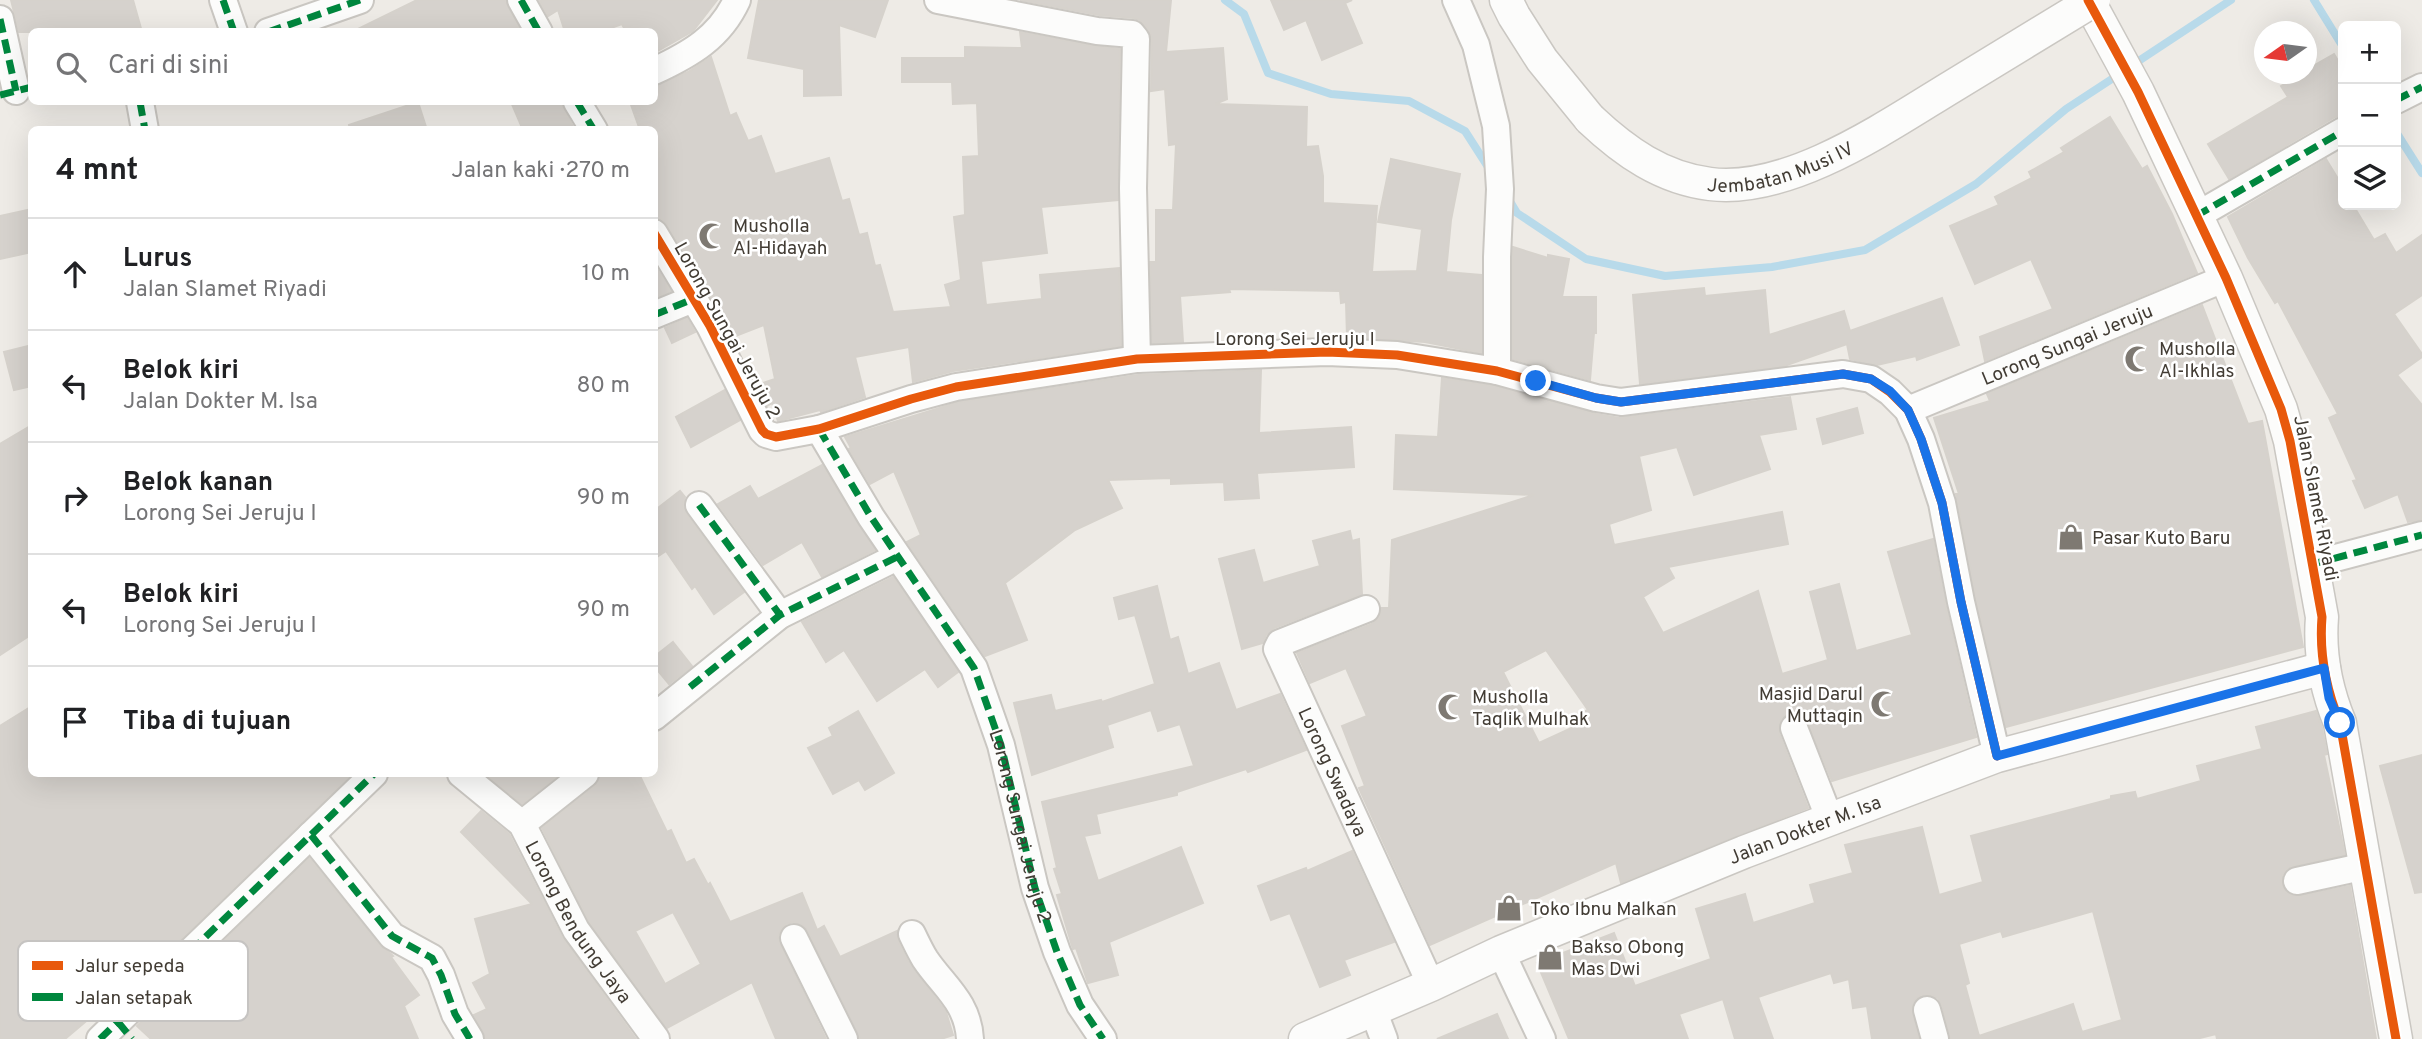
<!DOCTYPE html>
<html lang="id">
<head>
<meta charset="utf-8">
<style>
  :root { --surface:#fff; --page:#f6f6f6; --text:#202124; --muted:#757577; --line:#e0e0e0 }
  body { margin:0; font-family:Overpass,sans-serif; background:var(--page); color:var(--text) }
  .controls { position:absolute; right:21px; top:21px; display:grid; overflow:hidden; border-radius:10px; box-shadow:0 7px 28px #0002 }
  .controls button { width:63px; height:63px; display:grid; place-items:center; padding:0; border:0; border-bottom:2px solid var(--line); background:var(--surface); color:var(--text); font:35px sans-serif }
  .compass { position:absolute; left:2254px; top:21px; width:63px; height:63px; border-radius:50%; background:var(--surface); box-shadow:0 7px 28px #0002; rotate:256deg }
  .stop { position:absolute; width:21px; height:21px; margin:-16px; border:5px solid #1a73e8; border-radius:50%; background:#fff }
  .stop.end { background:#1a73e8; border-color:#fff; box-shadow:0 2px 7px #0008 }
  .list { margin:0; padding:0; list-style:none }
  h2 { display:flex; justify-content:space-between; align-items:center; height:91px; margin:0; padding:0 28px; font-size:30px }
  h2 small { font-size:23px; font-weight:400; color:var(--muted) }
  .list li { display:grid; grid-template-columns:46px 1fr auto; gap:21px; align-items:center; box-sizing:border-box; height:112px; padding:0 28px; border-top:2px solid var(--line) }
  .list b { display:block; font-size:26px; white-space:nowrap }
  .list p { margin:0; font-size:23px; white-space:nowrap; color:var(--muted) }
  .list em { font-size:23px; font-style:normal; color:var(--muted) }
  .icon { flex:none; width:38px; height:38px; fill:none; stroke:currentColor; stroke-width:2; stroke-linecap:round; stroke-linejoin:round }
  .map { position:relative; flex:none; width:2422px; height:1039px; overflow:hidden }
  .search { position:absolute; background:var(--surface); box-shadow:0 7px 28px #0002; left:28px; top:28px; width:630px; height:77px; display:flex; align-items:center; gap:18px; box-sizing:border-box; padding:0 24px; border-radius:10px; color:var(--muted); font-size:26px }
  .panel { position:absolute; background:var(--surface); box-shadow:0 7px 28px #0002; left:28px; top:126px; width:630px; height:651px; border-radius:10px }
  .map>svg:first-child { display:block }
</style>
</head>
<body>
<div class="map">
<svg width="2422" height="1039" viewBox="0 0 2422 1039">
  <rect width="100%" height="100%" fill="#eeebe6"/>
  <g fill="none" stroke-linecap="round" stroke-linejoin="round">
    <g stroke="#b8daea" stroke-width="8">
      <polyline points="1225,0 1244,14 1268,73 1331,94 1409,101 1465,131 1490,170"/>
      <polyline points="2314,0 2343,47"/>
      <polyline points="2131,66 2231,0"/>
      <polyline points="2396,132 2422,173"/>
      <polyline points="1508,198 1517,213 1586,259 1665,276 1772,267 1865,250 1976,184 2066,109 2121,73"/>
    </g>
  </g>
  <g fill="#d6d2cd" stroke="#d6d2cc" stroke-width="2" fill-rule="evenodd">
    <polygon points="11,0 133,0 142,32 19,32"/>
    <polygon points="417,0 505,0 521,32 352,32"/>
    <polygon points="539,0 717,0 693,31 654,53 654,32 626,32 622,24 600,32 565,32 558,10 548,16"/>
    <polygon points="759,0 888,0 875,37 839,25 841,95 804,96 804,69 748,58"/>
    <polygon points="1020,0 1171,0 1166,52 1223,48 1227,99 1215,104 1307,107 1306,147 1318,146 1323,176 1323,203 1377,206 1372,272 1417,271 1422,229 1378,222 1391,159 1460,174 1451,220 1446,272 1481,275 1481,353 1425,342 1347,337 1346,302 1341,303 1340,291 1229,289 1230,292 1180,296 1183,342 1152,343 1150,262 1156,262 1156,210 1173,210 1176,144 1169,145 1165,89 1151,91 1152,39 1149,30 1140,20 1134,18 1099,15"/>
    <polygon points="1271,0 1352,0 1345,3 1362,43 1322,60 1306,20 1284,30"/>
    <polygon points="1020,32 1094,46 1120,49 1118,200 1041,207 1047,253 981,261 986,305 1042,299 1040,275 1119,268 1121,346 953,371 913,382 909,347 855,357 865,397 821,412 820,410 778,421 772,403 767,406 757,385 775,379 764,325 733,337 667,225 662,220 654,217 654,130 640,130 630,102 654,102 654,86 688,72 711,57 730,116 736,113 748,141 761,136 775,174 829,158 842,201 849,199 859,235 867,233 875,266 880,265 893,312 951,307 945,285 961,280 954,217 965,215 963,157 979,156 977,103 953,104 952,82 902,82 902,58 965,58 965,47 1022,48"/>
    <polygon points="2334,54 2343,69 2343,115 2335,117 2229,179 2208,144 2288,97 2281,86 2301,74 2306,74 2306,70"/>
    <polygon points="418,102 427,130 350,130 349,125"/>
    <polygon points="511,102 561,102 564,110 575,130 523,130"/>
    <polygon points="2110,117 2142,169 2147,166 2172,214 2197,273 1985,361 1980,337 2053,309 2031,259 1975,284 1950,226 1999,205 1995,197 2032,178 2029,172 2064,152 2061,148"/>
    <polygon points="2326,159 2343,187 2343,205 2353,205 2374,240 2385,234 2396,253 2422,235 2422,295 2394,314 2422,354 2422,357 2397,375 2422,405 2422,520 2408,522 2398,494 2365,508 2353,481 2357,480 2329,418 2338,414 2278,301 2275,303 2248,258 2228,217"/>
    <polygon points="32,209 32,252 0,259 0,216"/>
    <polygon points="1513,247 1548,258 1548,255 1569,259 1562,297 1596,297 1596,333 1594,333 1590,380 1513,359"/>
    <polygon points="654,264 671,291 654,298"/>
    <polygon points="1704,288 1705,296 1765,290 1769,335 1844,311 1850,331 1942,298 1959,345 1917,360 1916,356 1877,365 1850,359 1847,344 1784,366 1640,384 1633,295"/>
    <polygon points="2202,305 2248,424 2262,421 2303,647 2006,727 1976,599 1956,494 1959,494 1934,418 1990,401 1987,394"/>
    <polygon points="687,318 695,332 672,343 665,328"/>
    <polygon points="32,345 32,386 14,390 4,352"/>
    <polygon points="1261,370 1259,433 1351,427 1354,467 1257,473 1259,498 1225,500 1224,482 1171,484 1171,478 1108,480 1122,508 1075,530 1005,583 1027,640 985,656 907,542 921,535 894,471 870,484 849,449 851,448 845,437 959,402 1138,375"/>
    <path d="M1442 378 1494 386 1596 414 1619 418 1790 397 1796 429 1759 435 1770 469 1694 495 1677 447 1639 456 1651 510 1609 524 1614 545 1782 512 1788 544 1668 567 1674 578 1643 597 1663 633 1758 591 1782 674 1828 660 1810 592 1839 584 1856 651 1912 635 1888 552 1933 539 1946 606 1976 737 1832 781 1808 722 1803 715 1796 712 1789 713 1781 719 1779 725V733L1808 808 1621 883 1616 863 1430 945 1359 788 1365 786 1342 726 1367 716 1346 668 1310 683 1297 653 1372 624 1379 618 1381 608H1389L1392 540 1534 495 1394 489 1396 435 1438 437ZM1546 650 1588 710 1572 717 1576 726 1539 743 1503 672Z"/>
    <polygon points="725,390 740,420 691,447 676,417"/>
    <polygon points="1857,408 1863,433 1823,444 1817,419"/>
    <polygon points="32,425 32,634 0,655 0,444"/>
    <polygon points="822,465 875,550 822,577 802,542 763,565 718,504 750,486 758,499"/>
    <polygon points="680,491 685,497 683,506 686,514 744,592 714,614 695,586 692,589 666,551 654,559 654,511"/>
    <polygon points="1350,531 1352,541 1359,539 1362,594 1274,628 1266,635 1263,643 1242,649 1219,559 1254,550 1263,583 1320,566 1313,541"/>
    <polygon points="893,577 958,672 938,687 925,669 877,701 844,650 826,662 802,622"/>
    <polygon points="1157,586 1170,640 1178,637 1188,674 1219,663 1236,710 1280,694 1306,750 1248,772 1246,769 1177,792 1177,795 1096,814 1100,833 1084,836 1098,881 1181,847 1203,903 1109,942 1118,975 1088,983 1076,948 1073,949 1072,946 1057,895 1062,894 1054,869 1057,868 1042,802 1194,766 1180,724 1158,731 1151,710 1107,725 1113,747 1032,775 1014,703 1051,695 1055,711 1101,700 1102,702 1155,684 1135,615 1119,619 1114,598"/>
    <polygon points="673,642 692,666 669,684 654,666 654,657"/>
    <polygon points="32,706 32,774 352,774 114,1004 110,1001 65,1039 0,1039 0,726"/>
    <polygon points="858,711 894,773 865,790 859,780 833,794 808,748 833,736 829,728"/>
    <path d="M2316 711 2322 728 2327 754 2324 755 2345 855 2293 866 2287 869 2282 876V884L2286 892 2293 896H2300L2350 886 2376 1039H2217L2216 1034 2196 1039H1950L1942 1005 1938 998 1930 995H1923L1916 999 1912 1007 1919 1039H1872L1867 1006 1853 1008 1849 979 1834 983 1831 973 1758 997 1773 1039H1735L1723 999 1679 1014 1688 1039H1569L1537 963 1614 933 1635 986 1711 959 1696 909 1745 894 1753 923 1815 903 1810 885 1853 873 1845 845 1922 827 1939 895 1983 882 1971 836 2111 799V796L2135 792 2137 799 2201 781 2197 766 2262 749 2256 727ZM2093 911 2122 1020 2082 1032 2073 1004 1979 1036 1965 985 1969 983 1959 944 2001 931 2003 937Z"/>
    <polygon points="2422,755 2422,892 2415,893 2380,766"/>
    <polygon points="485,774 560,774 522,804"/>
    <path d="M600 774H639L667 832 671 830 686 863 694 859 708 885 710 883 730 922 802 893 817 930 824 926 840 957 897 931 898 941 908 961 946 1012 953 1035 941 1039H860L808 931 802 925 794 922 786 924 781 930 778 936 780 944 826 1039H776L752 982 667 1028 589 922 542 828 595 786ZM673 912 701 964 665 984 635 931Z"/>
    <polygon points="481,811 509,834 562,937 636,1039 486,1039 474,1015 487,1009 473,983 490,974 475,919 532,904 461,832"/>
    <polygon points="1352,851 1394,942 1344,960 1350,975 1320,987 1290,913 1271,920 1258,886 1306,868 1307,871"/>
    <polygon points="309,858 380,946 391,954 393,956 391,957 419,995 404,1006 418,1039 151,1039 137,1026"/>
    <polygon points="1497,1014 1508,1039 1437,1039"/>
  </g>
  <g fill="none" stroke-linecap="round" stroke-linejoin="round">
    <g stroke="#cac7c2" stroke-width="30">
      <g id="minor">
        <polyline points="223,0 234,32"/>
        <polyline points="521,0 539,32"/>
        <polyline points="938,0 1097,31 1132,34 1136,39 1133,188 1137,359"/>
        <polyline points="1456,0 1476,45 1496,126 1500,189 1497,257 1497,371"/>
        <polyline points="0,19 16,91"/>
        <polyline points="268,32 360,0"/>
        <path d="M654 71C691 54 720 37 737 0"/>
        <polyline points="2396,100 2422,87"/>
        <polyline points="140,102 145,130"/>
        <polyline points="577,102 594,130"/>
        <polyline points="2196,216 2343,131"/>
        <polyline points="654,233 710,326 762,430 766,434 776,437 819,429 911,399 956,387 1137,359 1327,352 1397,355 1497,371 1596,398 1621,402 1843,374 1871,379 1890,392 1908,410 1921,439 1942,503 1961,602 1997,756"/>
        <polyline points="654,315 693,299"/>
        <path id="s1" d="M1908 410 2226 278"/>
        <path id="s2" d="M819 429 871 517 974 668 1001 745 1035 888 1057 952 1080 1005 1103 1039"/>
        <polyline points="699,505 780,615"/>
        <polyline points="2313,564 2422,535"/>
        <path id="s3" d="M1366 609 1280 643 1277 649 1431 985"/>
        <polyline points="654,717 780,615 897,557"/>
        <polyline points="1794,728 1830,820"/>
        <path id="s4" d="M461 774 522 824 576 930 656 1039"/>
        <polyline points="522,824 585,774"/>
        <polyline points="311,835 392,936 432,958 441,975 455,1014 470,1039"/>
        <polyline points="2297,881 2366,866"/>
        <path d="M912 934C916 942 920 951 925 959 943 986 968 1002 970 1039"/>
        <polyline points="794,938 844,1039"/>
        <polyline points="1501,952 1542,1039"/>
        <polyline points="1373,1010 1384,1039"/>
        <polyline points="1927,1010 1935,1039"/>
        <polyline points="100,1039 374,774"/>
      </g>
    </g>
    <g stroke="#cac7c2" stroke-width="35">
      <g id="tertiary">
        <polyline points="1506,0 1514,16 1542,60 1590,119"/>
        <path d="M2088 0 2138 92 2226 278 2281 409 2290 441 2322 617C2319 654 2326 689 2340 723L2396 1039"/>
        <path id="s5" d="M1305 1039 1431 985 1501 952 1744 852 1997 756 2324 668"/>
      </g>
    </g>
    <use href="#minor" stroke="#fcfcfb" stroke-width="26"/>
    <use href="#tertiary" stroke="#fcfcfb" stroke-width="32"/>
    <g stroke="#cac7c2" stroke-width="35" stroke-linecap="butt">
      <g id="tertiary-bridge">
        <path id="s6" d="M1590 119C1625 152 1662 178 1710 184 1790 194 1887 126 1953 86 2000 57 2047 29 2094 0"/>
      </g>
    </g>
    <use href="#tertiary-bridge" stroke="#fcfcfb" stroke-width="32"/>
    <g stroke="#00873e" stroke-width="7" stroke-dasharray="14 7" stroke-linecap="butt">
      <polyline points="223,0 234,32"/>
      <polyline points="521,0 539,32"/>
      <polyline points="0,19 16,91"/>
      <polyline points="268,32 360,0"/>
      <polyline points="0,95 32,87"/>
      <polyline points="2396,100 2422,87"/>
      <polyline points="140,102 145,130"/>
      <polyline points="577,102 594,130"/>
      <polyline points="2196,216 2343,131"/>
      <polyline points="654,315 693,299"/>
      <polyline points="819,429 871,517 974,668 1001,745 1035,888 1057,952 1080,1005 1103,1039"/>
      <polyline points="699,505 780,615"/>
      <polyline points="2313,564 2422,535"/>
      <polyline points="690,687 780,615 897,557"/>
      <polyline points="311,835 392,936 432,958 441,975 455,1014 470,1039"/>
      <polyline points="118,1022 132,1039"/>
      <polyline points="100,1039 374,774"/>
    </g>
    <g stroke="#fff" stroke-width="13">
      <g id="cycleway">
        <path d="M2088 0 2138 92 2226 278 2281 409 2290 441 2322 617C2319 654 2326 689 2340 723L2396 1039"/>
        <polyline points="654,233 710,326 762,430 766,434 776,437 819,429 911,399 956,387 1137,359 1327,352 1397,355 1497,371 1596,398 1621,402 1843,374 1871,379 1890,392 1908,410 1921,439 1942,503 1961,602 1997,756"/>
      </g>
    </g>
    <use href="#cycleway" stroke="#e8590c" stroke-width="9"/>
  </g>
  <g fill="none" stroke-linecap="round" stroke-linejoin="round">
    <polyline stroke="#1a73e8" stroke-width="9" points="1536,381 1596,398 1621,402 1843,374 1871,379 1890,391 1908,410 1921,439 1942,503 1961,602 1997,756 2324,668 2329,698 2340,723"/>
  </g>
  <defs>
    <g id="mosque-bare" transform="scale(2.1)"><path d="M3.5-4.9A6 6 0 1 0 3.5 4.9A5 5 0 1 1 3.5-4.9Z" fill="#7e7972" stroke="#fff" stroke-width="2.5" paint-order="stroke"/></g>
    <g id="shop-bare" transform="scale(2.1)"><path d="M-5-2.5h2.3a2.7 3.5 0 0 1 5.4 0H5L5.5 6h-11ZM-1.5-2.5h3a1.5 2.3 0 0 0-3 0Z" fill="#7e7972" stroke="#fff" stroke-width="2.5" paint-order="stroke"/></g>
  </defs>
  <g fill-rule="evenodd">
    <use href="#mosque-bare" x="712" y="236"/>
    <use href="#mosque-bare" x="2138" y="359"/>
    <use href="#shop-bare" x="2071" y="537"/>
    <use href="#mosque-bare" x="1884" y="704"/>
    <use href="#mosque-bare" x="1451" y="707"/>
    <use href="#shop-bare" x="1509" y="908"/>
    <use href="#shop-bare" x="1550" y="957"/>
  </g>
  <g text-anchor="middle" stroke-width="5" stroke-linejoin="round" paint-order="stroke">
    <g font-size="19" fill="#423c34" stroke="#fff">
      <text dy="7" stroke="none"><textPath href="#s6" startOffset="212">Jembatan Musi IV</textPath></text>
      <text transform="translate(728 330) rotate(61)" y="7">Lorong Sungai Jeruju 2</text>
      <text x="1295" y="345">Lorong Sei Jeruju I</text>
      <text dy="7" stroke="none"><textPath href="#s1" startOffset="172">Lorong Sungai Jeruju</textPath></text>
      <text transform="translate(2317 498) rotate(79)" y="7">Jalan Slamet Riyadi</text>
      <text dy="7" stroke="none"><textPath href="#s3" startOffset="234">Lorong Swadaya</textPath></text>
      <text dy="7" stroke="none"><textPath href="#s2" startOffset="450">Lorong Sungai Jeruju 2</textPath></text>
      <text dy="7" stroke="none"><textPath href="#s5" startOffset="542">Jalan Dokter M. Isa</textPath></text>
      <text dy="7" stroke="none"><textPath href="#s4" startOffset="192">Lorong Bendung Jaya</textPath></text>
    </g>
    <g font-size="19" fill="#423c34" stroke="#fff" text-anchor="start">
      <text x="733" y="232">Musholla<tspan x="733" dy="22">Al-Hidayah</tspan></text>
      <text x="2159" y="355">Musholla<tspan x="2159" dy="22">Al-Ikhlas</tspan></text>
      <text x="2092" y="544">Pasar Kuto Baru</text>
      <text x="1863" y="700" text-anchor="end">Masjid Darul<tspan x="1863" dy="22">Muttaqin</tspan></text>
      <text x="1472" y="703">Musholla<tspan x="1472" dy="22">Taqlik Mulhak</tspan></text>
      <text x="1530" y="915">Toko Ibnu Malkan</text>
      <text x="1571" y="953">Bakso Obong<tspan x="1571" dy="22">Mas Dwi</tspan></text>
    </g>
  </g>
  <rect x="18" y="941" width="230" height="80" rx="10" fill="#fff" stroke="#c6c4c2" stroke-width="2"/>
  <rect x="32" y="961" width="31" height="9" fill="#e8590c"/>
  <rect x="32" y="993" width="31" height="8" fill="#00873e"/>
  <g font-size="19" fill="#423c34">
    <text x="75" y="972">Jalur sepeda</text>
    <text x="75" y="1004">Jalan setapak</text>
  </g>
</svg>
<div class="controls">
<button>+</button>
<button>−</button>
<button><svg class="icon" aria-label="layers" viewBox="0 0 24 24"><path d="M12 4l9 5-9 5-9-5zM3 14l9 5 9-5"/></svg></button>
</div>
<svg class="compass" viewBox="-18 -18 36 36"><path d="M0-13l5 13h-10z" fill="#e53935"/><path d="M0 13l5-13h-10z" fill="#757577"/></svg>
<div class="stop" style="left:2340px;top:723px"></div>
<div class="stop end" style="left:1536px;top:381px"></div>
<div class="search"><svg class="icon" aria-label="search" viewBox="0 0 24 24"><circle cx="10" cy="10" r="6"/><path d="M15 15l6 6"/></svg>Cari di sini</div>
<section class="panel">
<h2>4 mnt<small>Jalan kaki · 270 m</small></h2>
<ul class="list">
<li><svg class="icon" aria-label="ahead" viewBox="0 0 24 24"><path d="M12 20V5M6 11l6-6 6 6"/></svg><div><b>Lurus</b><p>Jalan Slamet Riyadi</p></div><em>10 m</em></li>
<li><svg class="icon" aria-label="left" viewBox="0 0 24 24"><path d="M17 20v-9H6M10 6l-5 5 5 5"/></svg><div><b>Belok kiri</b><p>Jalan Dokter M. Isa</p></div><em>80 m</em></li>
<li><svg class="icon" aria-label="right" viewBox="0 0 24 24"><path d="M7 20v-9h11M14 6l5 5-5 5"/></svg><div><b>Belok kanan</b><p>Lorong Sei Jeruju I</p></div><em>90 m</em></li>
<li><svg class="icon" aria-label="left" viewBox="0 0 24 24"><path d="M17 20v-9H6M10 6l-5 5 5 5"/></svg><div><b>Belok kiri</b><p>Lorong Sei Jeruju I</p></div><em>90 m</em></li>
<li><svg class="icon" aria-label="arrive" viewBox="0 0 24 24"><path d="M6 21V4h12l-3 4 3 4H6"/></svg><div><b>Tiba di tujuan</b></div></li>
</ul>
</section>
</div>
</body>
</html>
